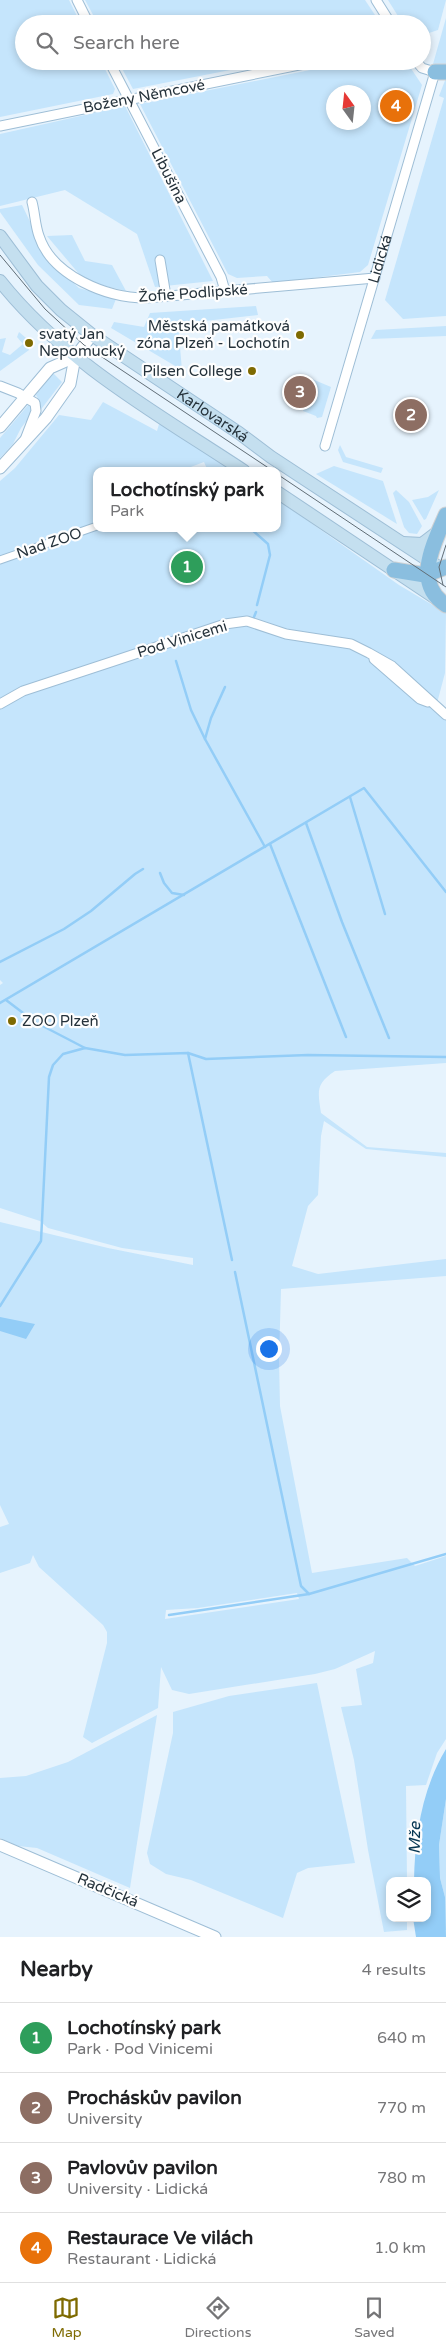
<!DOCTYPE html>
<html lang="en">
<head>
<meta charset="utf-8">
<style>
  :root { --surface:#fff; --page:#f6f6f6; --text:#202124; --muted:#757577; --line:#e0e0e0; --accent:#7e6a01 }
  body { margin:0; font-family:"Varela Round",sans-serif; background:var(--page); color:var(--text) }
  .controls { position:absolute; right:15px; bottom:15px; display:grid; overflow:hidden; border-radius:10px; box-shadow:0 2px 8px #0003 }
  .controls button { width:45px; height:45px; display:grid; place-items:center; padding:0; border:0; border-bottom:1px solid var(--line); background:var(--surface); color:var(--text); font:25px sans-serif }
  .compass { position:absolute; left:326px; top:85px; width:45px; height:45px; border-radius:50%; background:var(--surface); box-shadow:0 2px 8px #0003; rotate:345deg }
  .you { position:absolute; left:268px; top:1348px; width:18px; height:18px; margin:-12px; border:4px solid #fff; border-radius:50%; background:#1a73e8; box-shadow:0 0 0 8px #1a73e833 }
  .badge { display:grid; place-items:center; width:32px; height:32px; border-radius:50%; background:var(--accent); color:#fff; font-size:16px; font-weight:700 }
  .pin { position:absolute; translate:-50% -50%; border:2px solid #fff; box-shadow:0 1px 5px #0006 }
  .popup { position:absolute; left:93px; top:467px; width:188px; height:65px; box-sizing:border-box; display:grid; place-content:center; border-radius:10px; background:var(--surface); filter:drop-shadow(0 1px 4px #0005); font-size:16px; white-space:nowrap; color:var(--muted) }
  .popup b { font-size:19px; color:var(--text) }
  .popup::after { content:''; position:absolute; left:50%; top:100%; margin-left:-10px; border:10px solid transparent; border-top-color:var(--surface) }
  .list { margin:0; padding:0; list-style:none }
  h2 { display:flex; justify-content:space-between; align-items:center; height:65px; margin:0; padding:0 20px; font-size:21px }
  h2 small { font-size:16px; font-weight:400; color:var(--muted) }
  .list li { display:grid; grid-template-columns:32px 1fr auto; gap:15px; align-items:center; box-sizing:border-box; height:70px; padding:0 20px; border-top:1px solid var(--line) }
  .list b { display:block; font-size:19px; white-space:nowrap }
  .list p { margin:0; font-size:16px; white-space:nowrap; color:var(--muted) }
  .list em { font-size:16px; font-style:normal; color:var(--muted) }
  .icon { flex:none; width:28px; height:28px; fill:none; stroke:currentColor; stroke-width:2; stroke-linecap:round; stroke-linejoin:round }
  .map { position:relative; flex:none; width:446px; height:1937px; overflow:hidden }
  .search { position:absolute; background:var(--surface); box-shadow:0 2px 8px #0003; left:15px; right:15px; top:15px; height:55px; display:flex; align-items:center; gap:12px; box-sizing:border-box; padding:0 18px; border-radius:28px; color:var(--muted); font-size:19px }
  .sheet { height:345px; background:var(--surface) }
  nav { display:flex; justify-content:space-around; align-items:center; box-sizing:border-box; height:70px; border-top:1px solid var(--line); background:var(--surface); font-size:14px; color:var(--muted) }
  nav a { display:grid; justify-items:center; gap:2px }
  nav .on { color:var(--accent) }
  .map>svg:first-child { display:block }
</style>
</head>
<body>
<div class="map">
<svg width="446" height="1937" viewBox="0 0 446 1937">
  <rect width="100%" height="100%" fill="#e6f3fd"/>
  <g fill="#c5e5fc" fill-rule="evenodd">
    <polygon points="0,0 69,0 81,24 24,24 24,61 101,61 115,89 113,94 0,117"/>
    <polygon points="85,0 365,0 381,24 98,24"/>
    <polygon points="388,0 446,0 438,30 423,35 422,24 403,24"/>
    <polygon points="446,18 446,64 433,64"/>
    <polygon points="118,61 277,61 133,89"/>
    <path d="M355 61H406L422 85 368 265 360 272 273 283 267 276 237 278 228 274 140 104ZM334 92H364V122H334Z"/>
    <polygon points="446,78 446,316 403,319 385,300 444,98 439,96"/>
    <polygon points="125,106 213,281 155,287 137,234 65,190 0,206 0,134"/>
    <polygon points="22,205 49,261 79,288 116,299 112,309 79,305 38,265 0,212 0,209"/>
    <polygon points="72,235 85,261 112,265 126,291 85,281 47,236"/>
    <polygon points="256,306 258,315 178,324 182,370 111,328 114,322 144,327 150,313"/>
    <polygon points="446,326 446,336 371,339 376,330"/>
    <polygon points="19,332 26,338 29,350 0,371 0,339 6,338 2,352 10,355 23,344 17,337"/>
    <polygon points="53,373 62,382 39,412 40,402 36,395"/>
    <polygon points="312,379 331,387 322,417 317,418 316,416 303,411"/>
    <path d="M103 402 157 431 159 424 169 427 234 471H208L204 462 180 471H97V528H277V499L399 585 446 613 445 673 436 707 446 719V1063L335 1071C315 1084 318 1092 321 1113L367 1147 446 1153V1157L366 1149 324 1121 321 1136 318 1195 308 1206 292 1266 318 1274 446 1259V1276L281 1289 279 1360 280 1406 312 1573 407 1558 415 1566 446 1556V1739L437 1753 426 1785 406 1786 407 1881H390V1918H407V1930L384 1932 368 1850 354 1760 341 1707 362 1705 356 1669 373 1663 375 1651 335 1669 315 1674 189 1694 172 1690 161 1667 158 1708 92 1743 83 1737 107 1643V1632L103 1625 39 1567 33 1555 30 1563 0 1573V1527L9 1524 0 1505V1222L108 1248 193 1265V1258L122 1248 48 1228 40 1221 0 1208V985L3 983 0 980V481L15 468 59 415 91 420ZM297 1593 299 1599 165 1619 166 1610 198 1608Z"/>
    <polygon points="29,404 32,409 31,415 21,428 13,444 0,458 0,438"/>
    <polygon points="340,445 346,457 383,468 381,473 343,462 338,450"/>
    <polygon points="334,466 383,481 397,524 316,474"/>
    <polygon points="396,490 409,502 422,526 417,534 409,533 404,527 393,493"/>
    <polygon points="439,490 426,519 424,520 412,500 428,497"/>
    <polygon points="317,1683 355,1863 308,1868 297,1873 283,1918 191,1880 166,1874 150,1864 147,1853 173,1733 173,1712 229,1696"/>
    <polygon points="157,1715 130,1888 37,1848 18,1846 0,1838 0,1778 26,1776 68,1762"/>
    <polygon points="446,1799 446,1930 445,1930 445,1897 440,1878 439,1845"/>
  </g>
  <g fill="#93cdf7">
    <polygon points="0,1317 35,1324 26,1339 0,1331"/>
    <path d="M446 1749V1799L439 1845 440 1878 445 1897 446 1937H416L413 1918H427V1881H414C415 1835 422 1789 446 1749Z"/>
  </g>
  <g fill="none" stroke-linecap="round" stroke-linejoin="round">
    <g stroke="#93cdf7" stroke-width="2.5">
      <polyline points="250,528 268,544 270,555 257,605"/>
      <polyline points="254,617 256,612"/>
      <polyline points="176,661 191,710 205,739 265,847"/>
      <polyline points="205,739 211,718 225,687"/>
      <polyline points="350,797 385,914"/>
      <polyline points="306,823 342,922 389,1038"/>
      <polyline points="270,844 346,1037"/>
      <polyline points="160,873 164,883 172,893 184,895"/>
      <polyline points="0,962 64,929 91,911 135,874 143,869"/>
      <polyline points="6,1000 35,1022 85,1048"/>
      <polyline points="0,1003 364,788 446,892"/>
      <polyline points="188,1053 232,1260"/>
      <polyline points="235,1272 301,1586 309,1594"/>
      <polyline points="0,1306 41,1241 49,1077 53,1065 63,1054 85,1048 125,1055 188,1053 206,1059 308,1055 446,1057"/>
      <polyline points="169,1615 309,1594 446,1554"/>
    </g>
    <g stroke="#9ebed6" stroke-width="9">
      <polyline id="pedestrian" points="0,560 97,526"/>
    </g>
    <g stroke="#9ebed6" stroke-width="11">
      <g id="minor">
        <polyline points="77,0 89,24"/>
        <polyline points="376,0 391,24"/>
        <polyline points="109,61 221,277 225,291"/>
        <polyline points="0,126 319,61"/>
        <path d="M32 202C35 213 35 225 39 236 52 276 107 298 146 298L375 278"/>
        <polyline points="160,260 166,296"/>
        <polyline points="0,386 18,393 35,403 36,411 26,437"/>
        <path id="s1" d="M325 446 435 72 422 68 416 61"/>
        <polyline points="374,659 420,699 428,702"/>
        <polyline points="0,704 23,691 111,662 225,624 247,621 286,634 351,644 369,653 392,666 446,715"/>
      </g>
    </g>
    <g stroke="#9ebed6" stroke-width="13">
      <g id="tertiary">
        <polyline points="0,427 50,368 75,357"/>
        <polyline points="0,468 46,418 70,384 75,357 92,335"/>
        <polyline points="0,1845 215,1937"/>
      </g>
    </g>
    <g stroke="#9ebed6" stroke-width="14">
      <g id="secondary">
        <path id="s2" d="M0 236 37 286 61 310 92 335 239 433 271 457 437 566"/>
        <path d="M0 281C65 363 158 414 244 471"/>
        <polyline points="277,492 437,599"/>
        <polyline points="403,543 422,544 439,531"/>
      </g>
    </g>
    <g stroke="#cfd2d4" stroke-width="17">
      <g id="primary">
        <polyline points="435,72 446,72"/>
        <path d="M446 515C434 543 412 583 446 605"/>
        <polyline points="394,570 425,575 446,567"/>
      </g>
    </g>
    <use href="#pedestrian" stroke="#fff" stroke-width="7"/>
    <use href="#minor" stroke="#fff" stroke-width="9"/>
    <use href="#tertiary" stroke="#fff" stroke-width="11"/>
    <use href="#secondary" stroke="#c4dfef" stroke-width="12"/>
    <use href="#primary" stroke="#8abedf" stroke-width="15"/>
    <g stroke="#606d76" stroke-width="1">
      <polyline points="0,255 45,309 84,345 273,471"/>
      <polyline points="277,474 446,587"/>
      <polyline points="443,585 439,567 446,545"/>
    </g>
  </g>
  <g fill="#7e6a01" stroke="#fefefe" stroke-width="2">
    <circle cx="300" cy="335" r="5"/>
    <circle cx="29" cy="343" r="5"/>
    <circle cx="252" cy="371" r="5"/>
    <circle cx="12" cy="1021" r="5"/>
  </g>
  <g text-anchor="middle" stroke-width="4.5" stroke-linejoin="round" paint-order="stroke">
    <g font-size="15" fill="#25323b" stroke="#fefefe">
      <text transform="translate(144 96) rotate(-11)" y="5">Boženy Němcové</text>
      <text transform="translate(169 176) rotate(63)" y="5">Libušina</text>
      <text dy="5" stroke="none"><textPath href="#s1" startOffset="195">Lidická</textPath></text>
      <text transform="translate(193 293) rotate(-4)" y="5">Žofie Podlipské</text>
      <text dy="5" stroke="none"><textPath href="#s2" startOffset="281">Karlovarská</textPath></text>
      <text transform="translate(49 543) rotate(-19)" y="5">Nad ZOO</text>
      <text transform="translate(182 639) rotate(-17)" y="5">Pod Vinicemi</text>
      <text transform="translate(108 1890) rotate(23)" y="5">Radčická</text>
    </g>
    <g font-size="15" fill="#25323b" stroke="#fefefe" text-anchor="end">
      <text x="290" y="331">Městská památková<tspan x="290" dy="17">zóna Plzeň - Lochotín</tspan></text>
      <text x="39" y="339" text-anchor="start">svatý Jan<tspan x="39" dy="17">Nepomucký</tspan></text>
      <text x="242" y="376">Pilsen College</text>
      <text x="22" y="1026" text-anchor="start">ZOO Plzeň</text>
    </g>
    <g font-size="16" font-style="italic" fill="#063652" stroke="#fefefe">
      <text transform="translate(414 1838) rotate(-89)" y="6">Mže</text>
    </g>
  </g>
</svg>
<div class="controls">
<button><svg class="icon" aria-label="layers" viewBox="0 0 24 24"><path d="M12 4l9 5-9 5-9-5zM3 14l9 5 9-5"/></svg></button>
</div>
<svg class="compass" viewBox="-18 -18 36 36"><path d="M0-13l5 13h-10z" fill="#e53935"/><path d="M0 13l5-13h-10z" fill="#757577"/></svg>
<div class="you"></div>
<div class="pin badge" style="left:187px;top:567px;background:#2e9e5b">1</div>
<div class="popup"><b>Lochotínský park</b>Park</div>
<div class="pin badge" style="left:411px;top:415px;background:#8d6e63">2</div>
<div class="pin badge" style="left:300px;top:392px;background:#8d6e63">3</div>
<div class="pin badge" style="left:396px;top:106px;background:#e8710a">4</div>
<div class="search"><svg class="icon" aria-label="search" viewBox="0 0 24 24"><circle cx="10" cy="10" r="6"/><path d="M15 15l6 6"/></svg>Search here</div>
</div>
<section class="sheet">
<h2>Nearby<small>4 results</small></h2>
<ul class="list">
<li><span class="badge" style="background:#2e9e5b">1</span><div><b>Lochotínský park</b><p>Park · Pod Vinicemi</p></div><em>640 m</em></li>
<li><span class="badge" style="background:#8d6e63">2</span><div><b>Procháskův pavilon</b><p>University</p></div><em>770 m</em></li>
<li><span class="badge" style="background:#8d6e63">3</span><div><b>Pavlovův pavilon</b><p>University · Lidická</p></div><em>780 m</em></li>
<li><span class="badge" style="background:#e8710a">4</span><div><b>Restaurace Ve vilách</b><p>Restaurant · Lidická</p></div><em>1.0 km</em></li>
</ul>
</section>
<nav>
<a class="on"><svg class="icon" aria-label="map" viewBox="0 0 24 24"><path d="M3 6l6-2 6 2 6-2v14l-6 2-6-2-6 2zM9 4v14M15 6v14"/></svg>Map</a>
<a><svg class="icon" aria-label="directions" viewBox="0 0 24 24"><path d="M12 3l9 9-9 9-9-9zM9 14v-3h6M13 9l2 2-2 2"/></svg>Directions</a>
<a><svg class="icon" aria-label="saved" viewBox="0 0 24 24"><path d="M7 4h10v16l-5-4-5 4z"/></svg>Saved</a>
</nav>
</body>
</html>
